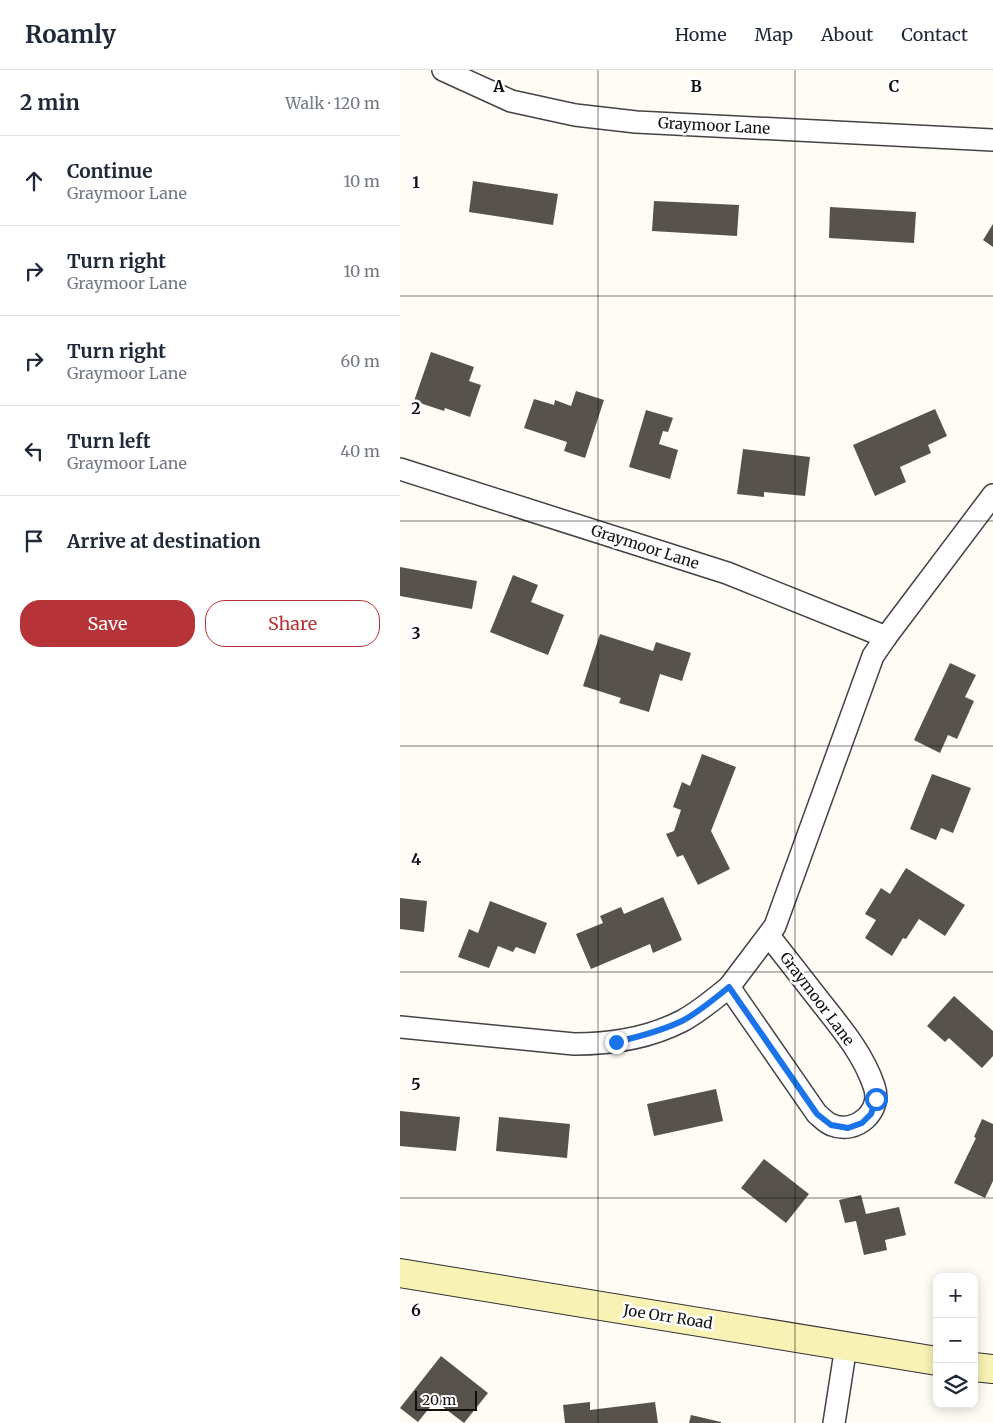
<!DOCTYPE html>
<html lang="en">
<head>
<meta charset="utf-8">
<style>
  :root { --surface:#fff; --page:#f6f6f7; --text:#1f2937; --muted:#747a83; --line:#e0e1e3; --accent:#b63338 }
  body { margin:0; font-family:Merriweather,serif; background:var(--page); color:var(--text) }
  .controls { position:absolute; right:15px; bottom:15px; display:grid; overflow:hidden; border-radius:10px; box-shadow:0 2px 12px #0003 }
  .controls button { width:45px; height:45px; display:grid; place-items:center; padding:0; border:0; border-bottom:1px solid var(--line); background:var(--surface); color:var(--text); font:25px sans-serif }
  .scale { position:absolute; left:15px; bottom:12px; width:62px; box-sizing:border-box; padding-left:5px; border:2px solid #101010; border-top:0; font-size:14px; line-height:18px; white-space:nowrap; color:#101010; -webkit-text-stroke:4px #fff; paint-order:stroke }
  .stop { position:absolute; width:15px; height:15px; margin:-11px; border:4px solid #1a73e8; border-radius:50%; background:#fff }
  .stop.end { background:#1a73e8; border-color:#fff; box-shadow:0 1px 5px #0008 }
  .list { margin:0; padding:0; list-style:none }
  h2 { display:flex; justify-content:space-between; align-items:center; height:65px; margin:0; padding:0 20px; font-size:21px }
  h2 small { font-size:16px; font-weight:400; color:var(--muted) }
  .list li { display:grid; grid-template-columns:32px 1fr auto; gap:15px; align-items:center; box-sizing:border-box; height:90px; padding:0 20px; border-top:1px solid var(--line) }
  .list b { display:block; font-size:19px; white-space:nowrap }
  .list p { margin:0; font-size:16px; white-space:nowrap; color:var(--muted) }
  .list em { font-size:16px; font-style:normal; color:var(--muted) }
  .actions { display:flex; gap:10px; padding:15px 20px }
  .actions a { flex:1; padding:11px 0; border:1px solid var(--accent); border-radius:20px; text-align:center; font-size:18px; color:var(--accent) }
  .actions .main { background:var(--accent); color:#fff }
  .icon { flex:none; width:28px; height:28px; fill:none; stroke:currentColor; stroke-width:2; stroke-linecap:round; stroke-linejoin:round }
  .map { position:relative; flex:none; width:593px; height:1353px; overflow:hidden }
  header { display:flex; align-items:center; gap:30px; box-sizing:border-box; height:70px; padding:0 25px; background:var(--surface); border-bottom:1px solid var(--line) }
  header strong { font-size:24px }
  nav { display:flex; gap:28px; margin-inline-start:auto; font-size:18px }
  main { display:flex }
  aside { flex:1; background:var(--surface) }
  .map>svg:first-child { display:block }
</style>
</head>
<body>
<header>
<strong>Roamly</strong>
<nav><a>Home</a><a>Map</a><a>About</a><a>Contact</a></nav>
</header>
<main>
<aside>
<h2>2 min<small>Walk · 120 m</small></h2>
<ul class="list">
<li><svg class="icon" aria-label="ahead" viewBox="0 0 24 24"><path d="M12 20V5M6 11l6-6 6 6"/></svg><div><b>Continue</b><p>Graymoor Lane</p></div><em>10 m</em></li>
<li><svg class="icon" aria-label="right" viewBox="0 0 24 24"><path d="M7 20v-9h11M14 6l5 5-5 5"/></svg><div><b>Turn right</b><p>Graymoor Lane</p></div><em>10 m</em></li>
<li><svg class="icon" aria-label="right" viewBox="0 0 24 24"><path d="M7 20v-9h11M14 6l5 5-5 5"/></svg><div><b>Turn right</b><p>Graymoor Lane</p></div><em>60 m</em></li>
<li><svg class="icon" aria-label="left" viewBox="0 0 24 24"><path d="M17 20v-9H6M10 6l-5 5 5 5"/></svg><div><b>Turn left</b><p>Graymoor Lane</p></div><em>40 m</em></li>
<li><svg class="icon" aria-label="arrive" viewBox="0 0 24 24"><path d="M6 21V4h12l-3 4 3 4H6"/></svg><div><b>Arrive at destination</b></div></li>
</ul>
<div class="actions"><a class="main">Save</a><a>Share</a></div>
</aside>
<div class="map">
<svg width="593" height="1353" viewBox="0 0 593 1353">
  <rect width="100%" height="100%" fill="#fefcf4"/>
  <g fill="#58524d">
    <polygon points="73,111 158,124 153,155 69,142"/>
    <polygon points="254,131 339,135 337,166 252,161"/>
    <polygon points="430,137 516,142 514,173 429,168"/>
    <polygon points="593,154 593,177 583,170"/>
    <polygon points="31,282 74,297 69,311 81,315 70,347 45,338 44,341 14,331"/>
    <polygon points="176,321 204,330 185,388 164,381 167,372 124,358 134,329 154,335 155,330 171,336"/>
    <polygon points="535,339 547,366 528,375 531,383 500,397 506,412 475,426 453,375"/>
    <polygon points="246,340 273,348 268,362 263,361 259,374 278,380 270,409 229,397"/>
    <polygon points="343,379 410,387 405,426 364,422 364,427 337,424"/>
    <polygon points="0,497 77,511 72,539 0,526"/>
    <polygon points="113,505 138,515 131,532 164,545 148,585 90,562"/>
    <polygon points="200,564 253,581 256,572 291,583 282,611 260,604 249,642 219,633 221,628 183,616"/>
    <polygon points="550,593 576,605 565,627 574,631 557,669 548,665 540,683 514,670"/>
    <polygon points="302,684 336,697 311,761 330,799 298,815 283,785 277,787 266,764 274,761 281,740 273,737 282,712 290,716"/>
    <polygon points="532,704 571,718 553,763 541,758 536,770 510,759"/>
    <polygon points="506,798 565,835 545,866 519,849 506,869 503,868 492,886 465,868 476,850 465,844 481,818 490,824"/>
    <polygon points="263,827 282,870 253,883 250,874 191,899 176,864 203,853 200,846 221,837 224,844"/>
    <polygon points="0,828 27,831 24,862 0,859"/>
    <polygon points="90,831 147,853 135,884 116,877 113,882 98,876 89,898 58,887 69,859 78,863"/>
    <polygon points="554,926 593,961 593,986 582,998 549,968 545,972 527,956"/>
    <polygon points="316,1019 323,1051 254,1066 247,1034"/>
    <polygon points="0,1041 60,1047 56,1081 0,1076"/>
    <polygon points="99,1047 170,1054 167,1088 96,1081"/>
    <polygon points="582,1049 593,1054 593,1111 585,1128 554,1113 576,1068 574,1067"/>
    <polygon points="364,1089 409,1124 386,1153 341,1118"/>
    <polygon points="461,1125 466,1144 499,1137 506,1165 485,1170 487,1180 464,1185 456,1151 445,1153 439,1130"/>
    <polygon points="41,1286 88,1323 64,1353 35,1331 18,1352 0,1338"/>
    <polygon points="190,1332 190,1340 255,1332 258,1353 165,1353 163,1335"/>
    <polygon points="291,1345 321,1352 321,1353 289,1353"/>
  </g>
  <g fill="none" stroke-linecap="round" stroke-linejoin="round">
    <g stroke="#434343" stroke-width="24">
      <g id="street">
        <polyline points="43,0 111,31 175,45 236,52 593,70"/>
        <polyline points="0,399 327,503 486,567"/>
        <polyline points="329,917 375,856 473,586 486,567 593,425"/>
        <path d="M0 957 174 974C211 974 249 968 282 951 299 942 314 929 329 917L417 1044C421 1047 426 1053 432 1055 456 1065 483 1041 474 1016 464 986 443 960 423 935 405 912 387 889 369 866"/>
        <polyline points="434,1353 446,1276"/>
      </g>
    </g>
    <g stroke="#323232" stroke-width="30">
      <g id="secondary">
        <polyline points="0,1203 537,1291"/>
        <polyline points="574,1297 593,1299"/>
      </g>
    </g>
    <use href="#street" stroke="#fff" stroke-width="21"/>
    <use href="#secondary" stroke="#f8f2b5" stroke-width="28"/>
  </g>
  <g fill="none" stroke-linecap="round" stroke-linejoin="round">
    <path stroke="#1a73e8" stroke-width="6" d="M216 972C238 967 261 961 282 951 299 942 314 929 329 917L417 1044 431 1055 448 1058 462 1053 471 1044 476 1029"/>
  </g>
  <path fill="none" stroke="#101010" stroke-width="1" stroke-opacity="0.55" d="M198 0V1353M395 0V1353M0 226H593M0 451H593M0 676H593M0 902H593M0 1128H593"/>
  <g text-anchor="middle" stroke-width="5" stroke-linejoin="round" paint-order="stroke">
    <g font-size="15" fill="#101010" stroke="#fff">
      <text transform="translate(314 56) rotate(3)" y="5">Graymoor Lane</text>
      <text transform="translate(245 477) rotate(18)" y="5">Graymoor Lane</text>
      <text transform="translate(417 929) rotate(53)" y="5">Graymoor Lane</text>
      <text transform="translate(268 1247) rotate(9)" y="5">Joe Orr Road</text>
    </g>
  </g>
  <g font-size="16" text-anchor="middle" font-weight="bold" fill="#101010" stroke="#fff" stroke-width="5" stroke-linejoin="round" paint-order="stroke">
    <text x="99" y="22">A</text>
    <text x="296" y="22">B</text>
    <text x="494" y="22">C</text>
    <text x="16" y="118">1</text>
    <text x="16" y="344">2</text>
    <text x="16" y="569">3</text>
    <text x="16" y="795">4</text>
    <text x="16" y="1020">5</text>
    <text x="16" y="1246">6</text>
  </g>
</svg>
<div class="controls">
<button>+</button>
<button>−</button>
<button><svg class="icon" aria-label="layers" viewBox="0 0 24 24"><path d="M12 4l9 5-9 5-9-5zM3 14l9 5 9-5"/></svg></button>
</div>
<div class="scale">20 m</div>
<div class="stop" style="left:476px;top:1029px"></div>
<div class="stop end" style="left:216px;top:972px"></div>
</div>
</main>
</body>
</html>
